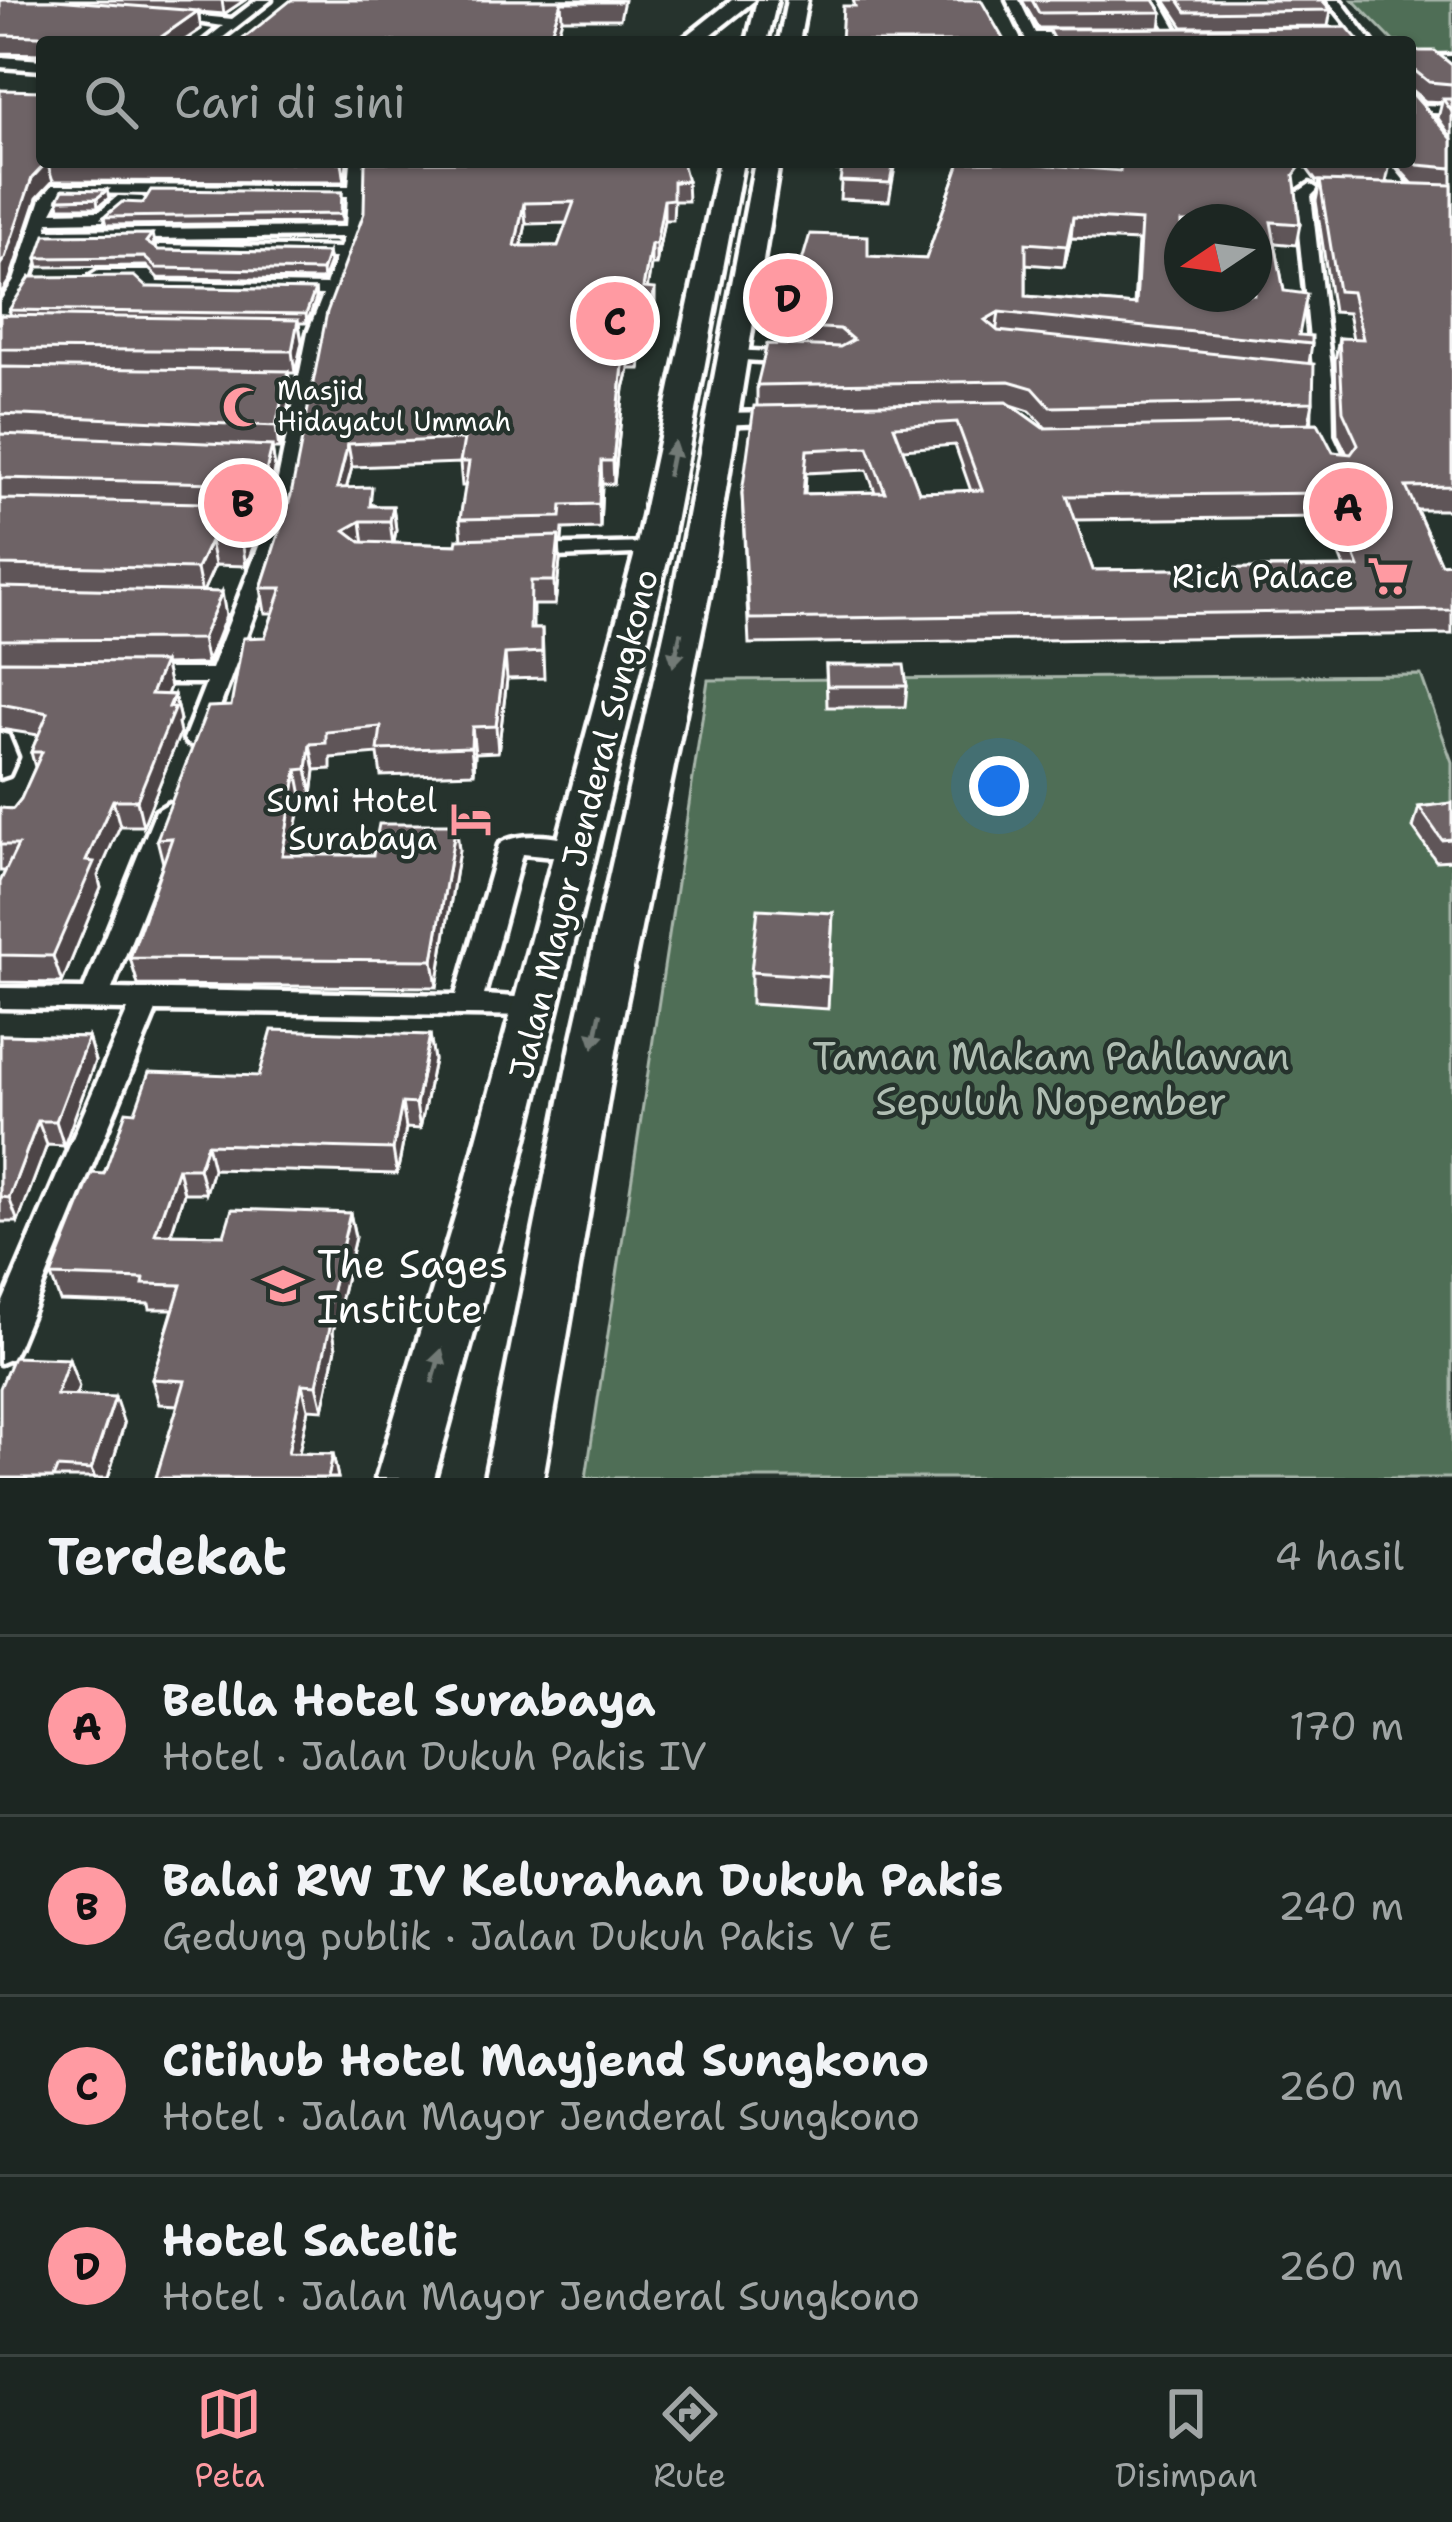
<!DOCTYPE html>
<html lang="id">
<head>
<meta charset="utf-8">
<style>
  :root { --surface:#1c2622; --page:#29322f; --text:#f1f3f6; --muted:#a0a5a5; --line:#3a4340; --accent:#ff9aa2 }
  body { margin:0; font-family:"Shantell Sans",sans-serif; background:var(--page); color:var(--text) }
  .compass { position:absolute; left:1164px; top:204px; width:108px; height:108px; border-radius:50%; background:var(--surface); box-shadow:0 3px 9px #0004; rotate:257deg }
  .you { position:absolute; left:999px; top:786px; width:42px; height:42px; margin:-30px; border:9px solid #fff; border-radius:50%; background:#1a73e8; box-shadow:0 0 0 18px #1a73e833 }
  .badge { display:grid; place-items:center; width:78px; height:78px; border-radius:50%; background:var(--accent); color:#111; font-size:39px; font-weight:700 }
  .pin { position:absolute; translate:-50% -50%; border:6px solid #fff; box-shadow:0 3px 12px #0006 }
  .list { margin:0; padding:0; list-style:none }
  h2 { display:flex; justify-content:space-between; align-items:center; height:156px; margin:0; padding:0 48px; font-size:51px }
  h2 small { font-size:39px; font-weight:400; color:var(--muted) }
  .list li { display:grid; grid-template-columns:78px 1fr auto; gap:36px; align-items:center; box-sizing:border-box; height:180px; padding:0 48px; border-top:3px solid var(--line) }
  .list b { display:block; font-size:45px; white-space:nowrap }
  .list p { margin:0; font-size:39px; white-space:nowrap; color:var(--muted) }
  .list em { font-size:39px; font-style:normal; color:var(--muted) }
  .icon { flex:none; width:66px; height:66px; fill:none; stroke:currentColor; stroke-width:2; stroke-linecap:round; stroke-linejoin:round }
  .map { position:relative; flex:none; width:1452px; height:1478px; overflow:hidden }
  .search { position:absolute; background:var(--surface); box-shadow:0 3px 9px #0004; left:36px; right:36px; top:36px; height:132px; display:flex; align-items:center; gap:30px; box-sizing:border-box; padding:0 42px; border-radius:12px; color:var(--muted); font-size:45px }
  .sheet { height:876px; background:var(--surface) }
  nav { display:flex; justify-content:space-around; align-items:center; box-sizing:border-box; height:168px; border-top:3px solid var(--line); background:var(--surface); font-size:33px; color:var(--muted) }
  nav a { display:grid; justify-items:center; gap:6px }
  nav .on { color:var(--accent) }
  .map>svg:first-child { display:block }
</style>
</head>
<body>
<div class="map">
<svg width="1452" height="1478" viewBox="0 0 1452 1478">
  <rect width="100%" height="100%" fill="#26332d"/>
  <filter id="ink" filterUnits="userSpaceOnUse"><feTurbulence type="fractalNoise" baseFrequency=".00833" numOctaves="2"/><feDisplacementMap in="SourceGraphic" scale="24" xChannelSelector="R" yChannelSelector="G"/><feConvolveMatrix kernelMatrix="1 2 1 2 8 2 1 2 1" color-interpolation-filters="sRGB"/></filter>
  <g filter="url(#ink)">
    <g fill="#506e57" stroke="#a8b6ab" stroke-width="3">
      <polygon points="1353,0 1452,0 1452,54 1410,55 1410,42 1394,42"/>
      <polygon points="1421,675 1452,762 1452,1478 586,1478 708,680"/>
    </g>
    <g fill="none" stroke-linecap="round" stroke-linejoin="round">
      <g stroke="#fff" stroke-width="9">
        <g id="minor">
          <polygon points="257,0 271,0 217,42 203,42 223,26 165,17 171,13 232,19"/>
          <polygon points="1007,0 1019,0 1035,33 1078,33 1084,37 1078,41 1027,42"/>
          <polygon points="1148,0 1160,0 1182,39 1172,39"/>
          <polygon points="1328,0 1340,0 1372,42 1318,37 1318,31 1323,30 1352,30"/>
          <polygon points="1452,56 1452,64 1410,65 1410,57"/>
          <polygon points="1419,105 1452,106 1452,114 1414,112 1414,106"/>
          <path d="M351 162H365L362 232 326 333 290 518 208 739 196 746 188 744 184 739 206 683H138L127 676 138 669H211L270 518 308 333 323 295 148 292 142 291 140 281H98L90 276 98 271H149L155 272 157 282 326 285 336 258 160 255 152 250 160 245 340 248 344 237 44 240 30 281 6 320 0 321V302L14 281 41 199 53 185 349 186ZM62 193 348 196 346 227 47 230 49 222 104 221 122 206 142 207 150 202 142 197 118 196 100 211 52 212Z"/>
          <polygon points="1374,162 1389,162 1415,194 1412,197 1402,197"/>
          <polygon points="1310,184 1318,189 1311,196 1332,377 1333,435 1345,461 1335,467 1325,461 1313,435 1314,377 1295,194"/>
          <polygon points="732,350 795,353 804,358 795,363 726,359 723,355"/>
          <polygon points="784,412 791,414 791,422 721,425 712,419 721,413"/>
          <polygon points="653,543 663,549 660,553 529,558 518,552 529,546"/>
          <polygon points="0,733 8,735 17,757 9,775 0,778"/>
          <path d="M169 803 182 811 112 989 456 995 499 845C515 830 574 835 589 850L576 859 522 854 484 995 546 999 550 1006 546 1013 536 1016 156 1011 17 1348 12 1358 0 1363V1309L128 1010 0 1008V988L84 989 156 811Z"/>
        </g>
      </g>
      <g stroke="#fff" stroke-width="9">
        <polygon id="tertiary" points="0,57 42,60 42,70 0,67"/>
      </g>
      <g stroke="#fff" stroke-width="9">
        <g id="primary">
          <polygon points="732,0 755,0 702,42 679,42"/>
          <polygon points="757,0 777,0 767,42 747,42"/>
          <polygon points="787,0 807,0 799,42 779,42"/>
          <polygon points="719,162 743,162 670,549 515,1184 434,1478 376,1478 465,1184 636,549"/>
          <polygon points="755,162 779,162 709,595 617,1046 543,1478 485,1478 571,1046 673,595"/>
        </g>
      </g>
      <use href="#minor" fill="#26332d" fill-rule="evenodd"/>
      <use href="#tertiary" fill="#26332d" fill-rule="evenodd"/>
      <use href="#primary" fill="#26332d" fill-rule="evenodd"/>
    </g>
    <g fill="#5f5558" stroke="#fff" stroke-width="3" fill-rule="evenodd">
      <polygon points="0,0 245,0 224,14 198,12 201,29 182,42 42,42 42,54 0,53"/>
      <polygon points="291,0 624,0 620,19 562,19"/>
      <polygon points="1022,0 1154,0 1162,12 1160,28 1038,28"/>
      <polygon points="1165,0 1322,0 1331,10 1328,26 1183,27"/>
      <path d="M1410 51 1452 65V138L1438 118 1442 102 1425 101 1410 89 1452 139V510H1417L1441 564 1452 563V634L749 644 742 493 757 406V385L782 344 783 326 868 256 926 259 960 162 1295 186 1300 224 1296 245 1275 243 1284 291 1299 335 1312 344 1309 363 1313 402 1309 423 1333 452 1347 454 1337 434 1335 360 1339 338 1353 339 1348 313 1333 312 1316 201 1320 181H1316L1302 162H1388L1390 164 1386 183 1413 184 1393 162H1410ZM1071 238 1138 241 1134 305 1026 296V264L1064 267ZM1011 405 1030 411 1045 427 1043 428ZM955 445 971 491 919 492 902 449ZM867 470 875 492 805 494 806 473ZM1324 517 1344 567 1093 570 1075 520Z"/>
      <polygon points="0,90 42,162 347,162 345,182 53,181 37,198 10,279 0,295"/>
      <polygon points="811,162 896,162 889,201 840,199 842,170 812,170"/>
      <path d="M687 181 688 201H674L673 220H664L656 265H651L647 288 655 310 649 335H644L640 369H629L624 388 614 484H602L600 528 563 529 562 541H559L560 561 555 605H533V629H542L544 678 507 679 498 752 475 753 474 773 381 776 378 754 331 758V769L315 770 312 795 302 796 291 855H373L456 824 459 850 437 987 138 985 130 958 163 863 157 839 231 706 265 637 273 613H265L261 588 291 495 364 213ZM567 223 558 246H521L526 224ZM460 463 462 486H466L460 519 462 539 456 545 394 543 396 530 393 506H375L346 488 352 467Z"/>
      <polygon points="342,192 342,223 106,225 104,217 143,203"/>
      <polygon points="109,198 98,207 60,207 58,199"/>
      <polygon points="152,234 154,243 152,246 158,250 328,253 330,262 323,280 158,278 146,266 39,267 37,258"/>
      <polygon points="146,287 315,290 316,299 307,323 299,323 302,342 295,373 288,373 291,393 279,449 272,449 275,469 267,507 257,507 260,528 246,566 215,565 203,591 226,616 207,664 165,665 170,687 167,694 174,695 180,720 178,724 180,733 143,826 120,826 98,876 101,888 62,983 0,982 0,882 5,871 0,871 0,808 13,809 21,799 35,767 31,752 38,735 0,729 0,315 11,316 9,310"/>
      <polygon points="826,665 907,686 905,707 827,707"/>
      <polygon points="1452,803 1452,860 1436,861 1413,828 1419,807"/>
      <polygon points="833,913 828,1009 751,1004 751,972"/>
      <polygon points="0,1035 88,1037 95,1061 64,1146 47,1145 18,1222 0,1222"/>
      <polygon points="430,1035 434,1060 420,1129 406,1128 397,1174 213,1169 206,1193 184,1193 171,1234 224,1235 350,1213 355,1237 333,1332 336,1348 323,1410 308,1409 299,1453 333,1454 338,1478 156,1478 178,1405 159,1404 152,1379 173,1309 150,1309 149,1304 60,1301 51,1276 135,1112 259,1076"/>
      <polygon points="79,1387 76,1396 124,1424 108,1478 0,1478"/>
    </g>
    <g fill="#4d4547" stroke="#fff" stroke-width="3">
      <polygon points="222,0 245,0 224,14"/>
      <polygon points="561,2 562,19 555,42 548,42"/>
      <polygon points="198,11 201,29 182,42 154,42"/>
      <polygon points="47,162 53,181 37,198 10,279 0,295 0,265 32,178"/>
      <polygon points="342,162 347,162 345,182"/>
      <polygon points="107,190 109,198 98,207 97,198"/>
      <polygon points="664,200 664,220 656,265 656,244"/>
      <polygon points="524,203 526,224 517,267 515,246"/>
      <polygon points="1073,217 1071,238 1064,267 1067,246"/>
      <polygon points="651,244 651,265 644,310 643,288"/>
      <polygon points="328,253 330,262 323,280 322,271"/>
      <polygon points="655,289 655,310 649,335 648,314"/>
      <polygon points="315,290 316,299 307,323 306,314"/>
      <polygon points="999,312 996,334 985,320"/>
      <polygon points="643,313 644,335 640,369 639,347"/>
      <polygon points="298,320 302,342 295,373 292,351"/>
      <polygon points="628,346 629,369 624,388 614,484 613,461 623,365"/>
      <polygon points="288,371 291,393 279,449 276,426"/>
      <polygon points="348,444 352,467 340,512 337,488"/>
      <polygon points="272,446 275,469 267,507 263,484"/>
      <polygon points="601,461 602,484 600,528 599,504"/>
      <polygon points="256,504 260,528 246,566 242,541"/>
      <polygon points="393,506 396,530 393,545 390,521"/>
      <polygon points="361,521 364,545 345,530"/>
      <polygon points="559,536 560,561 555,605 554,581"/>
      <polygon points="210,541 215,565 202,594 197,569"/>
      <polygon points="222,592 226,616 207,664 202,639"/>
      <polygon points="505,654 507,679 498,752 496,726"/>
      <polygon points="164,662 170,687 157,720 151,694"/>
      <polygon points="174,695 180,720 178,724 180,733 143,826 137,800"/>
      <polygon points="472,727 475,753 474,773 471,747"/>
      <polygon points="310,744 315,770 312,795 307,769"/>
      <polygon points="297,770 302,796 287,881 282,855"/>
      <polygon points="113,800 120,826 98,876 101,888 62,983 53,956 86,861"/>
      <polygon points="456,824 459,850 437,987 433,960"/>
      <polygon points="430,1035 434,1060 420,1129 416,1104"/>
      <polygon points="88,1037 95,1061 64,1146 56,1121"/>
      <polygon points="402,1103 406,1128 397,1174 393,1149"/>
      <polygon points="38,1121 47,1145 18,1222 9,1198"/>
      <polygon points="207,1144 213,1169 206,1193 199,1168"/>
      <polygon points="178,1168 184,1193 163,1259 155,1234"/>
      <polygon points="350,1213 355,1237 333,1332 336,1348 323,1410 317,1385 324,1323"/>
      <polygon points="69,1359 79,1387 66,1423 56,1395"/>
      <polygon points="302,1384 308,1409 294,1477 288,1453"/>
      <polygon points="115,1397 124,1424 108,1478 95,1478 91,1470"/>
      <polygon points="333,1454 338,1478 328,1478"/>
    </g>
    <g fill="#6e6366" stroke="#fff" stroke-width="3" fill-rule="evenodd">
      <polygon points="0,0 55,0 198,11 154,42 109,42 112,38 0,35"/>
      <polygon points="291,0 620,0 620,2 561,2 548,42 239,42"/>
      <polygon points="853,0 981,0 1005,42 841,42 843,6 855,6"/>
      <polygon points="1032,0 1154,0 1162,12 1039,13"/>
      <polygon points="1178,0 1322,0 1331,10 1186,12"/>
      <polygon points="1347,27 1360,42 1055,42 1048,29"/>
      <polygon points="1410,51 1435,51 1452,65 1452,84 1429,82 1414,70 1410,74"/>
      <polygon points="1410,83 1410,91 1452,139 1452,168 1418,165 1410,157"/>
      <polygon points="0,90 42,91 42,162 47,162 32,178 5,258 0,265"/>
      <polygon points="1443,99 1452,99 1452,112"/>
      <path d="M365 162H682L687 181H673V199L664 200 656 244H651L643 288 655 289 648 314 643 313 639 347 628 346 623 365 613 461H601L599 504 562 505 561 517 460 519 469 462H460L464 439 348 444 337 488 372 487 370 506H393L390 521H361L345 530 361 542 456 545 457 539 559 536 554 581H531L530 629H542V652L505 654 496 726 472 727 471 747 378 750 381 727 326 732V743L310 744 307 769 297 770 282 855H373L379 824H456L433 960 130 958 172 838 157 839 208 707 231 706 243 638 265 637 282 588H261L291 495 327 312 364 213ZM574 202 558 246H515L524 203Z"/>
      <polygon points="843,162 894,162 890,183 840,181"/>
      <path d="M960 162H1015L1120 171 1121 162H1295L1299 168 1294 175 1300 224 1271 222 1284 291 1307 294 1299 335 1312 336V344L999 312 985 320 998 331 1314 364 1313 402 1050 407 1033 388 1009 381 757 385 767 344 840 347 853 340 840 329 783 326 810 234 868 236V256L926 259ZM1073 217 1141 221 1136 305 1026 296V243L1067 246ZM1182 222H1254V294H1182Z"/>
      <polygon points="1341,162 1388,162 1390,164"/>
      <path d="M1320 181 1452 185V486L1406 487 1441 564 1452 563V610L749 619 742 493 754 406 1007 402 1043 428 1318 423 1333 452 1351 454 1358 444 1343 411 1339 338 1363 339 1352 292 1338 291ZM957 422 982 490 919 492 894 426ZM868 447 885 492 803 494 807 450ZM1330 493 1359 567 1093 570 1067 496Z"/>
      <polygon points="63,189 107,190 97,198 58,199"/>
      <polygon points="151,190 342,192 341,214 104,217 122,202 143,203"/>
      <polygon points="152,234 146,242 158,250 328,253 322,271 156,268 144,257 37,258 45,235"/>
      <polygon points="134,276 146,287 315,290 306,314 9,310 30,277"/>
      <polygon points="0,315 298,320 292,351 0,349"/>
      <polygon points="0,367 288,371 276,426 0,414"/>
      <polygon points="0,434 272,446 263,484 0,478"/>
      <polygon points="0,499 256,504 242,541 210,541 197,569 0,565"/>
      <polygon points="0,587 222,592 202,639 0,640"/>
      <polygon points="0,661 164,662 151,694 174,695 169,707 175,707 137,800 113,800 86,861 94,862 53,956 0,955 0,882 18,845 0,845 0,808 13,809 21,799 42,752 31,752 48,713 0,704"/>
      <polygon points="826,665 904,665 907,686 827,686"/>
      <polygon points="1452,803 1452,839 1442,840 1419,807"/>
      <polygon points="758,909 833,913 829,977 751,972"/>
      <polygon points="272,1030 430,1035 416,1104 402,1103 393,1149 207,1144 199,1168 178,1168 155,1234 224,1235 232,1209 350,1213 324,1323 331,1323 317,1385 302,1384 288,1453 333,1454 328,1478 156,1478 185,1381 152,1379 181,1285 143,1284 144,1279 51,1276 92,1173 104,1174 126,1111 135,1112 149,1072 259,1076"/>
      <polygon points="0,1035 88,1037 56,1121 38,1121 9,1198 0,1197"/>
      <polygon points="13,1357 69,1359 56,1395 115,1397 91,1470 57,1468 53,1478 0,1478 0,1388"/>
    </g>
    <defs><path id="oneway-solid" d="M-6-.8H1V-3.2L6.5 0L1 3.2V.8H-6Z" transform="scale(3)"/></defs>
    <g fill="#727a76">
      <use href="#oneway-solid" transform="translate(671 459) rotate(-79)"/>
      <use href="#oneway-solid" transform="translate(677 649) rotate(103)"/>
      <use href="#oneway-solid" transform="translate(597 1030) rotate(102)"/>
      <use href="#oneway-solid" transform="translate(437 1366) rotate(-74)"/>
    </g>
  </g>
  <defs>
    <g id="mosque-bare" transform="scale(3.24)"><path d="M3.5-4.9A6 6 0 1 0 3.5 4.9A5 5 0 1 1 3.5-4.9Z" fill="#ff9aa2" stroke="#26332d" stroke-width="2.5" paint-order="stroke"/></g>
    <g id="supermarket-bare" transform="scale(3.24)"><path d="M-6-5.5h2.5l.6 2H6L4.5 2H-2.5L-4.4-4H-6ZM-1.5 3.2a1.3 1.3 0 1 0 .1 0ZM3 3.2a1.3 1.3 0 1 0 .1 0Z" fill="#ff9aa2" stroke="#26332d" stroke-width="2.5" paint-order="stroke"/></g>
    <g id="hotel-bare" transform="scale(3.24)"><path d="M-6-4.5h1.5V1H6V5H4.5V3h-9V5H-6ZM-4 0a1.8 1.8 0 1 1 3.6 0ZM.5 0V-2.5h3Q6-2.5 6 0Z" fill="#ff9aa2" stroke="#26332d" stroke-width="2.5" paint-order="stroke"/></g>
    <g id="university-bare" transform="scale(3.24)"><path d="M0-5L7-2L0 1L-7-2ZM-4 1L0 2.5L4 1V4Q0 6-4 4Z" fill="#ff9aa2" stroke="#26332d" stroke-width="2.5" paint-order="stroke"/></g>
  </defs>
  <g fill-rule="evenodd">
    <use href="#mosque-bare" x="243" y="407"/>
    <use href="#supermarket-bare" x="1388" y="576"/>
    <use href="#hotel-bare" x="471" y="819"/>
    <use href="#university-bare" x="283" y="1286"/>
  </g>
  <g text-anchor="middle" stroke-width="9" stroke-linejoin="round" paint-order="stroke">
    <g font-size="27" fill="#fff" stroke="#26332d" text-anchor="start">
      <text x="277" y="400">Masjid<tspan x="277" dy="31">Hidayatul Ummah</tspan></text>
    </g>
    <g font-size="33" fill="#fff" stroke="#26332d" text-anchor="end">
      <text x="1354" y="588">Rich Palace</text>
      <text x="437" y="812">Sumi Hotel<tspan x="437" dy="38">Surabaya</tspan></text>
    </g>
    <g font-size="33" fill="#fff" stroke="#26332d">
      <text transform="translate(583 824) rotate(-76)" y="12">Jalan Mayor Jenderal Sungkono</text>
    </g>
    <g font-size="39" fill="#b0beb3" stroke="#26332d">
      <text x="1051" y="1070">Taman Makam Pahlawan<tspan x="1051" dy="45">Sepuluh Nopember</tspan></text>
    </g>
    <g font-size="39" fill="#fff" stroke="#26332d" text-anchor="start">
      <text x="317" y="1278">The Sages<tspan x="317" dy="45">Institute</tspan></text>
    </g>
  </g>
</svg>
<svg class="compass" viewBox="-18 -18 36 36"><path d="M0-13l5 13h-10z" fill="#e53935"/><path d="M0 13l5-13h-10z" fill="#a0a5a5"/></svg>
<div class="you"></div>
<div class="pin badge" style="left:1348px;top:507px">A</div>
<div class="pin badge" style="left:243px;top:503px">B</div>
<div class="pin badge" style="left:615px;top:321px">C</div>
<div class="pin badge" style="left:788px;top:298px">D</div>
<div class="search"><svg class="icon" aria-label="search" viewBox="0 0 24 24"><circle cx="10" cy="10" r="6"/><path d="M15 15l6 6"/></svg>Cari di sini</div>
</div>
<section class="sheet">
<h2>Terdekat<small>4 hasil</small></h2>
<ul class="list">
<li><span class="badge">A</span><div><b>Bella Hotel Surabaya</b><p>Hotel · Jalan Dukuh Pakis IV</p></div><em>170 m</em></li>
<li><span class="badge">B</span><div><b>Balai RW IV Kelurahan Dukuh Pakis</b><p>Gedung publik · Jalan Dukuh Pakis V E</p></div><em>240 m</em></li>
<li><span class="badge">C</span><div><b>Citihub Hotel Mayjend Sungkono</b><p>Hotel · Jalan Mayor Jenderal Sungkono</p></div><em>260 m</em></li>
<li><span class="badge">D</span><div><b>Hotel Satelit</b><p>Hotel · Jalan Mayor Jenderal Sungkono</p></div><em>260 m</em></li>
</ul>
</section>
<nav>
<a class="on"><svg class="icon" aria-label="map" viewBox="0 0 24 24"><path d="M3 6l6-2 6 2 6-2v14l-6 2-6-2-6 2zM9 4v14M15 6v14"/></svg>Peta</a>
<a><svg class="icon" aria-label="directions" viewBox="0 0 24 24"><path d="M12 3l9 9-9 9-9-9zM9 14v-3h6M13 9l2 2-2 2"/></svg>Rute</a>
<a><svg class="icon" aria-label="saved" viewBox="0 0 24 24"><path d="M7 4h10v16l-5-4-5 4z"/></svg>Disimpan</a>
</nav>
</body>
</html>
